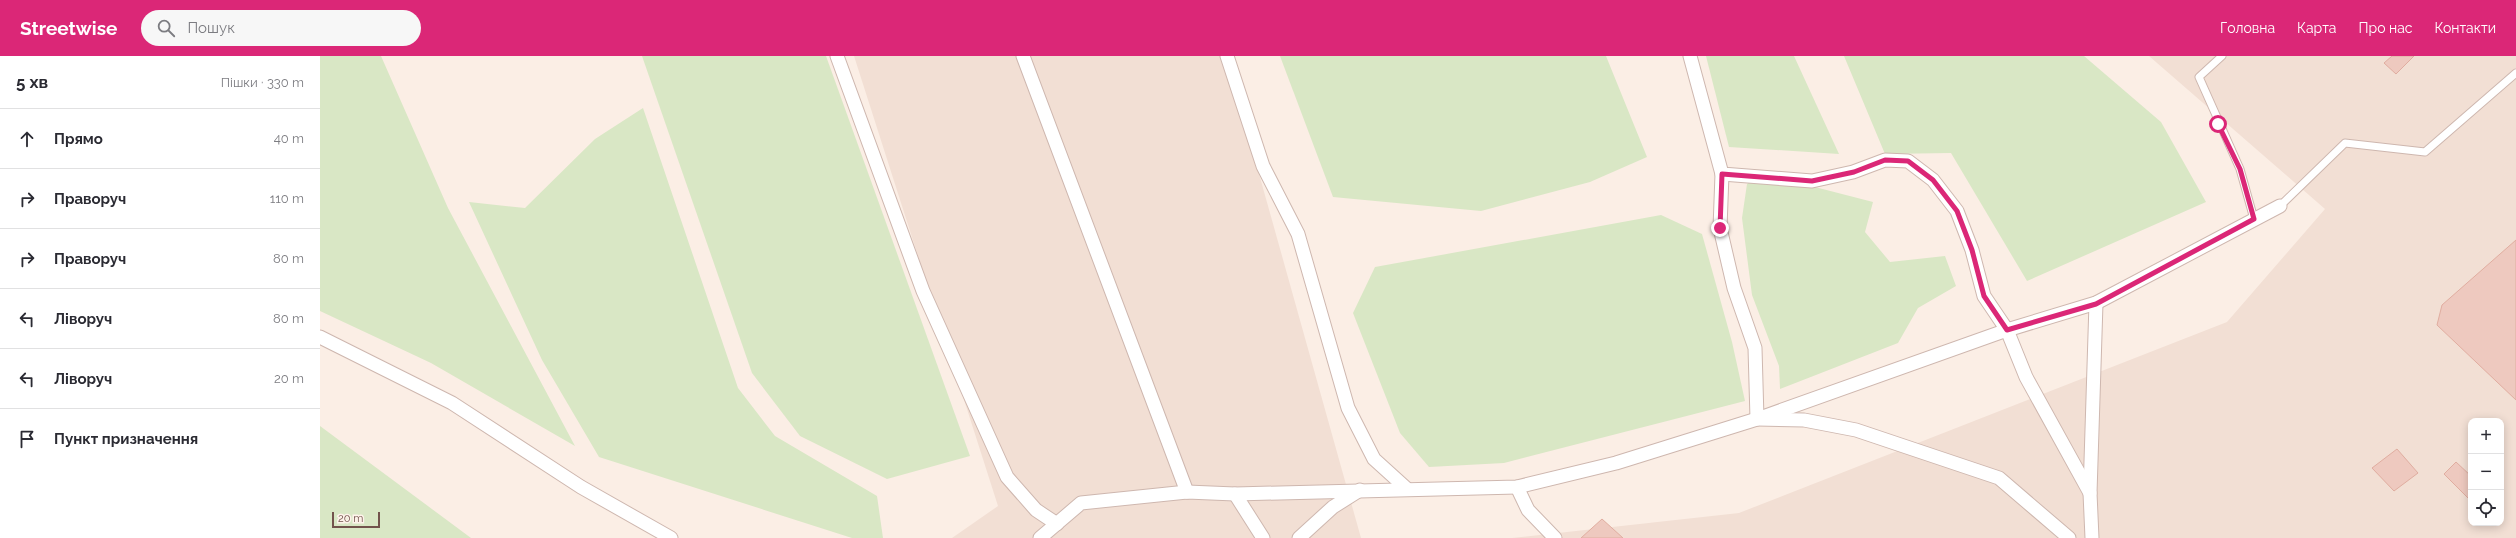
<!DOCTYPE html>
<html lang="uk">
<head>
<meta charset="utf-8">
<style>
  :root { --surface:#fff; --page:#f7f7f7; --text:#2b2b33; --muted:#7c7c81; --line:#e1e1e2; --accent:#db2777 }
  body { margin:0; font-family:Raleway,sans-serif; background:var(--page); color:var(--text) }
  .controls { position:absolute; right:12px; bottom:12px; display:grid; overflow:hidden; border-radius:8px; box-shadow:0 2px 10px #0003 }
  .controls button { width:36px; height:36px; display:grid; place-items:center; padding:0; border:0; border-bottom:1px solid var(--line); background:var(--surface); color:var(--text); font:20px sans-serif }
  .scale { position:absolute; left:12px; bottom:10px; width:48px; box-sizing:border-box; padding-left:4px; border:2px solid #72534c; border-top:0; font-size:11px; line-height:14px; white-space:nowrap; color:#72534c; -webkit-text-stroke:3px #fef3eb; paint-order:stroke }
  .stop { position:absolute; width:12px; height:12px; margin:-9px; border:3px solid #db2777; border-radius:50%; background:#fff }
  .stop.end { background:#db2777; border-color:#fff; box-shadow:0 1px 4px #0008 }
  .list { margin:0; padding:0; list-style:none }
  h2 { display:flex; justify-content:space-between; align-items:center; height:52px; margin:0; padding:0 16px; font-size:17px }
  h2 small { font-size:13px; font-weight:400; color:var(--muted) }
  .list li { display:grid; grid-template-columns:26px 1fr auto; gap:12px; align-items:center; box-sizing:border-box; height:60px; padding:0 16px; border-top:1px solid var(--line) }
  .list b { display:block; font-size:15px; white-space:nowrap }
  .list em { font-size:13px; font-style:normal; color:var(--muted) }
  .icon { flex:none; width:22px; height:22px; fill:none; stroke:currentColor; stroke-width:2; stroke-linecap:round; stroke-linejoin:round }
  .map { position:relative; flex:none; width:2196px; height:482px; overflow:hidden }
  header { display:flex; align-items:center; gap:24px; box-sizing:border-box; height:56px; padding:0 20px; background:var(--accent); color:#fff }
  header strong { font-size:19px }
  nav { display:flex; gap:22px; margin-inline-start:auto; font-size:14px }
  .search { width:280px; height:36px; background:var(--page); display:flex; align-items:center; gap:10px; box-sizing:border-box; padding:0 14px; border-radius:22px; color:var(--muted); font-size:15px }
  main { display:flex }
  aside { flex:1; background:var(--surface) }
  .map>svg:first-child { display:block }
</style>
</head>
<body>
<header>
<strong>Streetwise</strong>
<div class="search"><svg class="icon" aria-label="search" viewBox="0 0 24 24"><circle cx="10" cy="10" r="6"/><path d="M15 15l6 6"/></svg>Пошук</div>
<nav><a>Головна</a><a>Карта</a><a>Про нас</a><a>Контакти</a></nav>
</header>
<main>
<aside>
<h2>5 хв<small>Пішки · 330 m</small></h2>
<ul class="list">
<li><svg class="icon" aria-label="ahead" viewBox="0 0 24 24"><path d="M12 20V5M6 11l6-6 6 6"/></svg><div><b>Прямо</b></div><em>40 m</em></li>
<li><svg class="icon" aria-label="right" viewBox="0 0 24 24"><path d="M7 20v-9h11M14 6l5 5-5 5"/></svg><div><b>Праворуч</b></div><em>110 m</em></li>
<li><svg class="icon" aria-label="right" viewBox="0 0 24 24"><path d="M7 20v-9h11M14 6l5 5-5 5"/></svg><div><b>Праворуч</b></div><em>80 m</em></li>
<li><svg class="icon" aria-label="left" viewBox="0 0 24 24"><path d="M17 20v-9H6M10 6l-5 5 5 5"/></svg><div><b>Ліворуч</b></div><em>80 m</em></li>
<li><svg class="icon" aria-label="left" viewBox="0 0 24 24"><path d="M17 20v-9H6M10 6l-5 5 5 5"/></svg><div><b>Ліворуч</b></div><em>20 m</em></li>
<li><svg class="icon" aria-label="arrive" viewBox="0 0 24 24"><path d="M6 21V4h12l-3 4 3 4H6"/></svg><div><b>Пункт призначення</b></div></li>
</ul>
</aside>
<div class="map">
<svg width="2196" height="482" viewBox="0 0 2196 482">
  <rect width="100%" height="100%" fill="#fbeee5"/>
  <g fill="#f2dfd4" fill-rule="evenodd">
    <polygon points="534,0 906,0 1041,482 632,482 678,450"/>
    <path d="M1829 0H2196V482H1192L1419 457 1907 266 2005 153ZM2151 365H2181V467H2151Z"/>
  </g>
  <g fill="#d9e7c5">
    <polygon points="0,0 61,0 128,152 255,390 111,307 0,255"/>
    <polygon points="322,0 506,0 650,400 567,423 480,380 432,317"/>
    <polygon points="960,0 1286,0 1327,101 1270,126 1161,155 1013,141"/>
    <polygon points="1386,0 1474,0 1519,98 1409,91"/>
    <polygon points="1524,0 1764,0 1841,66 1886,146 1707,225 1631,97 1565,98"/>
    <polygon points="323,52 418,332 455,380 557,440 563,482 532,482 279,401 222,304 149,146 205,152 275,83"/>
    <polygon points="1440,117 1553,146 1545,176 1570,206 1625,200 1636,230 1598,252 1578,287 1460,333 1459,310 1432,239 1422,162 1427,128"/>
    <polygon points="1341,159 1382,178 1412,286 1425,345 1184,407 1109,411 1080,377 1033,257 1055,211"/>
    <polygon points="0,370 151,482 0,482"/>
  </g>
  <g fill="#eec9bf" stroke="#e0ada0">
    <polygon points="2072,0 2094,0 2076,18 2064,7"/>
    <polygon points="2196,184 2196,344 2117,269 2122,249"/>
    <polygon points="2077,393 2098,417 2074,435 2052,412"/>
    <polygon points="2136,406 2151,420 2151,445 2124,418"/>
    <polygon points="1282,463 1303,482 1261,482"/>
  </g>
  <g fill="none" stroke-linecap="round" stroke-linejoin="round">
    <g stroke="#ceb7af" stroke-width="9">
      <g id="service">
        <polyline points="1902,0 1879,21 1920,113 1934,163"/>
        <polyline points="1960,150 2025,87 2105,96 2196,17"/>
      </g>
    </g>
    <g stroke="#ceb7af" stroke-width="15">
      <g id="minor">
        <polyline points="517,0 603,235 687,421 716,454 737,468"/>
        <polyline points="703,0 867,436"/>
        <polyline points="907,0 943,110 978,178 1028,352 1054,403 1086,432"/>
        <polyline points="1370,0 1402,118 1492,125 1533,116 1565,104 1588,105 1613,124 1637,155 1652,194 1664,240 1687,274 1706,321 1770,437"/>
        <polyline points="1402,118 1400,172 1414,232 1435,292 1437,363 1484,364 1536,374 1679,422 1749,482"/>
        <polyline points="0,281 132,347 261,431 351,482"/>
        <polyline points="1197,431 1208,454 1235,482"/>
        <polyline points="915,438 943,482"/>
        <polyline points="720,482 761,447 867,436 915,438 1197,431 1296,407 1437,363 1687,274 1776,247 1960,150"/>
        <polyline points="979,482 1013,451 1040,434"/>
        <polyline points="1772,482 1770,437 1776,247"/>
      </g>
    </g>
    <use href="#service" stroke="#fff" stroke-width="7"/>
    <use href="#minor" stroke="#fff" stroke-width="13"/>
  </g>
  <g fill="none" stroke-linecap="round" stroke-linejoin="round">
    <polyline stroke="#db2777" stroke-width="5" points="1400,172 1402,118 1492,125 1534,116 1565,104 1588,105 1613,124 1637,155 1652,194 1664,240 1687,274 1776,248 1934,163 1920,113 1898,68"/>
  </g>
</svg>
<div class="controls">
<button>+</button>
<button>−</button>
<button><svg class="icon" aria-label="locate" viewBox="0 0 24 24"><circle cx="12" cy="12" r="6"/><path d="M12 2v4M12 18v4M2 12h4M18 12h4"/></svg></button>
</div>
<div class="scale">20 m</div>
<div class="stop" style="left:1898px;top:68px"></div>
<div class="stop end" style="left:1400px;top:172px"></div>
</div>
</main>
</body>
</html>
